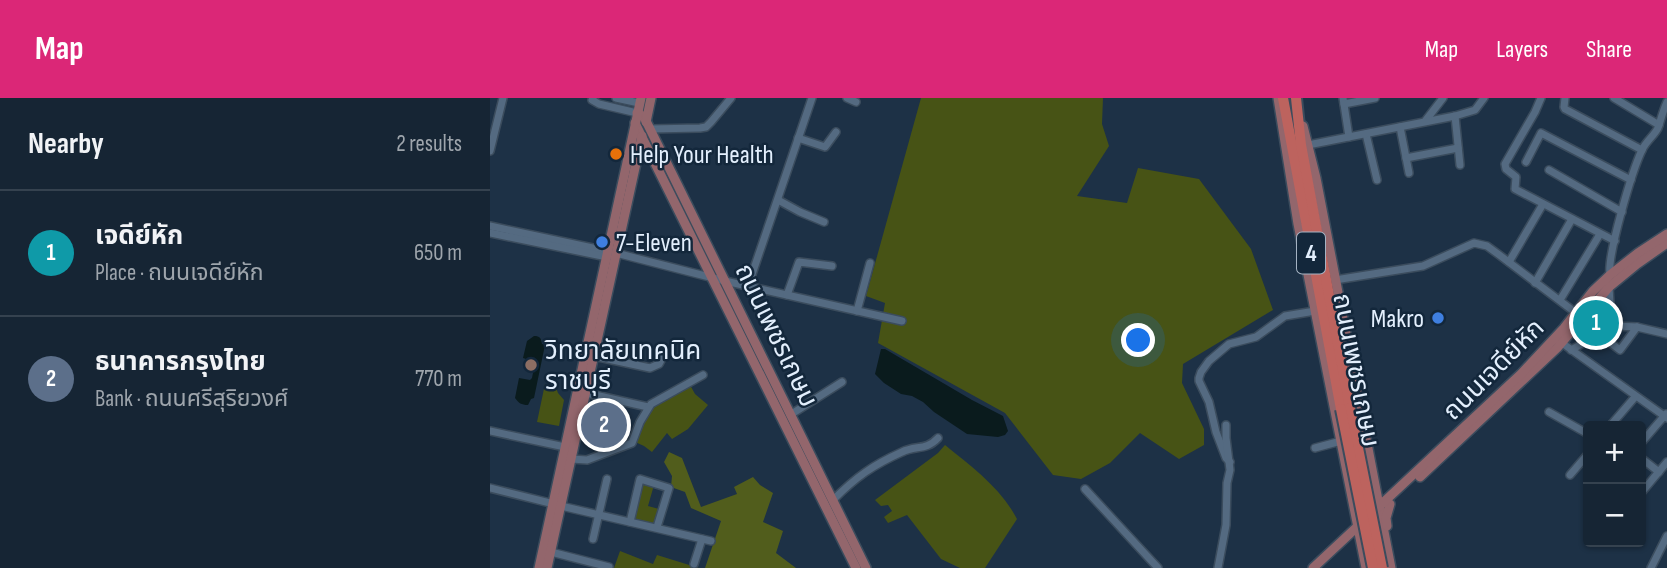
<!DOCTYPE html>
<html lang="en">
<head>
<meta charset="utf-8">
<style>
  :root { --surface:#162534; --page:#233140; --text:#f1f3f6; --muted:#9ea5ac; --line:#35424f; --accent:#db2777 }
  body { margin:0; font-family:"Sofia Sans Condensed","Noto Sans Thai",sans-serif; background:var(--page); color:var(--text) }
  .controls { position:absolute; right:21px; bottom:21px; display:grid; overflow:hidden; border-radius:7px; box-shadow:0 2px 5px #0004 }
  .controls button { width:63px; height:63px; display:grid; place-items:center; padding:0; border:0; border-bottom:2px solid var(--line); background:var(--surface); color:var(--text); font:35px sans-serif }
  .you { position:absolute; left:649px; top:243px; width:24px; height:24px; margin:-18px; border:5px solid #fff; border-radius:50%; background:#1a73e8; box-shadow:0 0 0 10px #1a73e833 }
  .badge { display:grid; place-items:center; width:46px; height:46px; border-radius:50%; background:var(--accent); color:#fff; font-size:23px; font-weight:700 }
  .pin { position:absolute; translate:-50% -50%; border:4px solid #fff; box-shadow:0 2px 7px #0006 }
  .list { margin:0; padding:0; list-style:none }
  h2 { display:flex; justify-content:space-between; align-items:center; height:91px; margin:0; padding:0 28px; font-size:30px }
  h2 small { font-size:23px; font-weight:400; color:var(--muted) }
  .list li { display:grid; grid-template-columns:46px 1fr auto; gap:21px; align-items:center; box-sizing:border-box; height:126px; padding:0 28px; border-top:2px solid var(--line) }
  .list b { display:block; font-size:26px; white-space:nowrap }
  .list p { margin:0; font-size:23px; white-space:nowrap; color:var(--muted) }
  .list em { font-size:23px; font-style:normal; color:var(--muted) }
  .map { position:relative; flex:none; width:1177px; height:470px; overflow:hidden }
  header { display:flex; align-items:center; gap:42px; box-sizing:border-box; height:98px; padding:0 35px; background:var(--accent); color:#fff }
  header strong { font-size:33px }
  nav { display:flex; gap:38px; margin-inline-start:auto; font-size:24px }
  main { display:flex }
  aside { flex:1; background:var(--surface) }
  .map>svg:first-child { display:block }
</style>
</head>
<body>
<header>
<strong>Map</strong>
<nav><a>Map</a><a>Layers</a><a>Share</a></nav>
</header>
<main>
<aside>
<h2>Nearby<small>2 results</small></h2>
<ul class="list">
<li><span class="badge" style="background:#0f9aa8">1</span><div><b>เจดีย์หัก</b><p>Place · ถนนเจดีย์หัก</p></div><em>650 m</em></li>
<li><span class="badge" style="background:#5c6f8a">2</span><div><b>ธนาคารกรุงไทย</b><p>Bank · ถนนศรีสุริยวงศ์</p></div><em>770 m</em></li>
</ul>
</aside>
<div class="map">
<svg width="1177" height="470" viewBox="0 0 1177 470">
  <rect width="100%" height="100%" fill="#1d3146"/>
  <g fill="#475315">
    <polygon points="431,0 613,0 612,26 619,48 587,98 637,105 648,70 709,81 761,151 783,212 693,266 692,285 714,331 714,347 689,361 650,335 620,365 591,381 563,377 515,315 388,245 395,205 376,198"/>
    <polygon points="199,285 205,296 218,307 198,331 182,341 177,335 162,354 154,348 143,343 158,309"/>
    <polygon points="55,286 65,287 68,295 74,302 69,328 47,324"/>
    <path d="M455 347C482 369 511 390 527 421L495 470H470L451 461 417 417 398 425 394 419 402 413 398 407 391 408 385 402 448 355Z"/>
    <polygon points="152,383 164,387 158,408 169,411 164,426 144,421"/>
    <polygon points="130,453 163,466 167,457 209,470 124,470"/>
  </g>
  <polygon fill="#515d1c" points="179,354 192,360 211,409 247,396 244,389 263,379 270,387 283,395 273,424 293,433 286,455 306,470 215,470 231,423 201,410 195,394 181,389 182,378 174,364"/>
  <g fill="#0a1b1d">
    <path d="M44 238C50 238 51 240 52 246L55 247 44 300 41 301 38 307C31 307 29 305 25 300L29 280 40 282 42 280 45 264 33 260 37 243Z"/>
    <polygon points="391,251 395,251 482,302 513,318 518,333 515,337 508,339 477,336 444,314 433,304 422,298 411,296 394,285 385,276"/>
  </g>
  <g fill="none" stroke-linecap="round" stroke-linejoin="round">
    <g stroke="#3b4c5d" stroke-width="10">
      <g id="minor">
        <polyline points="103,0 102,2 109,6 147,15"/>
        <polyline points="126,0 149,5"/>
        <polyline points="357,0 366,4"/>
        <polyline points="853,0 859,39"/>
        <polyline points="1051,0 1045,14 1015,66 1016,71 1026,79 1025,91 1125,143"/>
        <polyline points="1075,0 1074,9 1075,11 1152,52"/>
        <polyline points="1124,0 1169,27"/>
        <polyline points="854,6 885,0"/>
        <polyline points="965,18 970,67"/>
        <polyline points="936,22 953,0"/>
        <polyline points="910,29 919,75"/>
        <polyline points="160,31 210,30 216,29 221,24 241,0"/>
        <polyline points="876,36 887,82"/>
        <polyline points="308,40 335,49 346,34"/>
        <polyline points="818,47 965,18 985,12 994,0"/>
        <polyline points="0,53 13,0"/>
        <polyline points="916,60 968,50"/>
        <polyline points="1036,64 1051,35 1141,82"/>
        <polyline points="1059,72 1132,114"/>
        <polyline points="288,102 310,114 334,124"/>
        <polyline points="0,128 126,155 235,183 412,223"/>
        <polyline points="0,135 117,159 119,158"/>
        <polyline points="1019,164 1053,106"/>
        <path d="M1120 177C1117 157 1142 73 1152 52 1156 43 1164 38 1168 30 1171 21 1173 13 1177 4"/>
        <polyline points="845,182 933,168 984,145 997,148 1008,156 1086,215"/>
        <polyline points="1045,185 1082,121"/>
        <polyline points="258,188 322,0"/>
        <polyline points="1119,189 1121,222 1124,228 1147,229 1177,236"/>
        <polyline points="297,197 309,164 342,168"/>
        <polyline points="1070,202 1110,136"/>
        <polyline points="367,213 380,165"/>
        <polyline points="1110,237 1130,252 1147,229"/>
        <polyline points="1072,245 1177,320"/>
        <polyline points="1081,252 1124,228"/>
        <polyline points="104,258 160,270 169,266 176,253"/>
        <polyline points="96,295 158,309"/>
        <polyline points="1059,314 1098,336"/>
        <polyline points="300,317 352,284"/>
        <polyline points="1120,328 1145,299"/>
        <polyline points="0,333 75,349"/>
        <polyline points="1151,345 1176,316"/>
        <polyline points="825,350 851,343"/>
        <polyline points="1151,360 1169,374"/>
        <polyline points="81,361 97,362 142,345 150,324 161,306 213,277"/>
        <polyline points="740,364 736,360 726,334 719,304 709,283 709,280 711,274 719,263 739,246 766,239 795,218 825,213"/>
        <polyline points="1080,377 1098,356"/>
        <polyline points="0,390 64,406"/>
        <polyline points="595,391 668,470"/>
        <polyline points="1151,395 1177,364"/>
        <path d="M343 402C366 379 383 367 412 354 426 347 436 353 448 340"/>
        <polyline points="71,408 221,443"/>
        <polyline points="140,424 150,381 179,390 167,429"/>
        <polyline points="103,441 117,381"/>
        <polyline points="61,454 119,469"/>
        <polyline points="204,466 212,441"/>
        <polyline points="728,470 736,427 737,385 740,372 736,340 736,327"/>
        <polyline points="1161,470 1177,438"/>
      </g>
    </g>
    <g stroke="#3b4c5d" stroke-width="12">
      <g id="major">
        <polyline points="788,0 808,126 876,470"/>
        <polyline points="147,15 154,19 160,31 376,470"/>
        <polyline points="156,24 161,0"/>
        <polyline points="145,25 366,470"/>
        <polyline points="813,28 826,80 901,470"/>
        <polyline points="930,379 1067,250 1119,189 1147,166 1177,145"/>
        <polyline points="897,428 896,420 900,406"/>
        <polyline points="49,470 151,0"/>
        <polyline points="57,470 152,38"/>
        <polyline points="823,470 1031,276 1074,230 1103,193 1120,177 1148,155 1177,136"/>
      </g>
    </g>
    <g stroke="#3b4c5d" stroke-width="14">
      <g id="highway">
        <polyline points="793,0 851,311"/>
        <polyline points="806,0 811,47 860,310"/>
      </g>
    </g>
    <use href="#minor" stroke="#546a81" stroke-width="7"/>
    <use href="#major" stroke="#93666c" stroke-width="9"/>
    <use href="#highway" stroke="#bd635e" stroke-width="10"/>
    <g stroke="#3b4c5d" stroke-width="14" stroke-linecap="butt">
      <g id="highway-bridge">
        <polyline points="860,310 892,470"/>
        <polyline points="851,311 883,470"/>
      </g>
    </g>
    <use href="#highway-bridge" stroke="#bd635e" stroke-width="10"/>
  </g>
  <circle fill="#e8710a" stroke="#13273b" stroke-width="2.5" cx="126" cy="56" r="7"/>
  <g fill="#3f7fe0" stroke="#13273b" stroke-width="2.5">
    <circle cx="112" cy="144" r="7"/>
    <circle cx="948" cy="220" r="7"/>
  </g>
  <circle fill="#8d6e63" stroke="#13273b" stroke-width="2.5" cx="41" cy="267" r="7"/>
  <g text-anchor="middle" stroke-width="5" stroke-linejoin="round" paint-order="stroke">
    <rect fill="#13273b" stroke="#a5b3c3" stroke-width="2" x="807" y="134.5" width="28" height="41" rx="5"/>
    <g font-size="24" font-weight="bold" fill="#e3effd">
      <text x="821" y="163">4</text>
    </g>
    <g font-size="26" fill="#e3effd" stroke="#13273b" text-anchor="start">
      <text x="140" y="65">Help Your Health</text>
      <text x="126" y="153">7-Eleven</text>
      <text x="934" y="229" text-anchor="end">Makro</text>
      <text x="55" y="261">วิทยาลัยเทคนิค<tspan x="55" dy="30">ราชบุรี</tspan></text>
    </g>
    <g font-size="26" fill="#e3effd" stroke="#13273b">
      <text transform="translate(287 237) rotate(64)" y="9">ถนนเพชรเกษม</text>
      <text transform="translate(1003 271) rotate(-45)" y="9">ถนนเจดีย์หัก</text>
      <text transform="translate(867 272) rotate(79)" y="9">ถนนเพชรเกษม</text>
    </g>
  </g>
</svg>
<div class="controls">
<button>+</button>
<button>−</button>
</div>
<div class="you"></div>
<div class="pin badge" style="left:1106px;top:225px;background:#0f9aa8">1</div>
<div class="pin badge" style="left:114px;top:327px;background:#5c6f8a">2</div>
</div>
</main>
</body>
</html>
